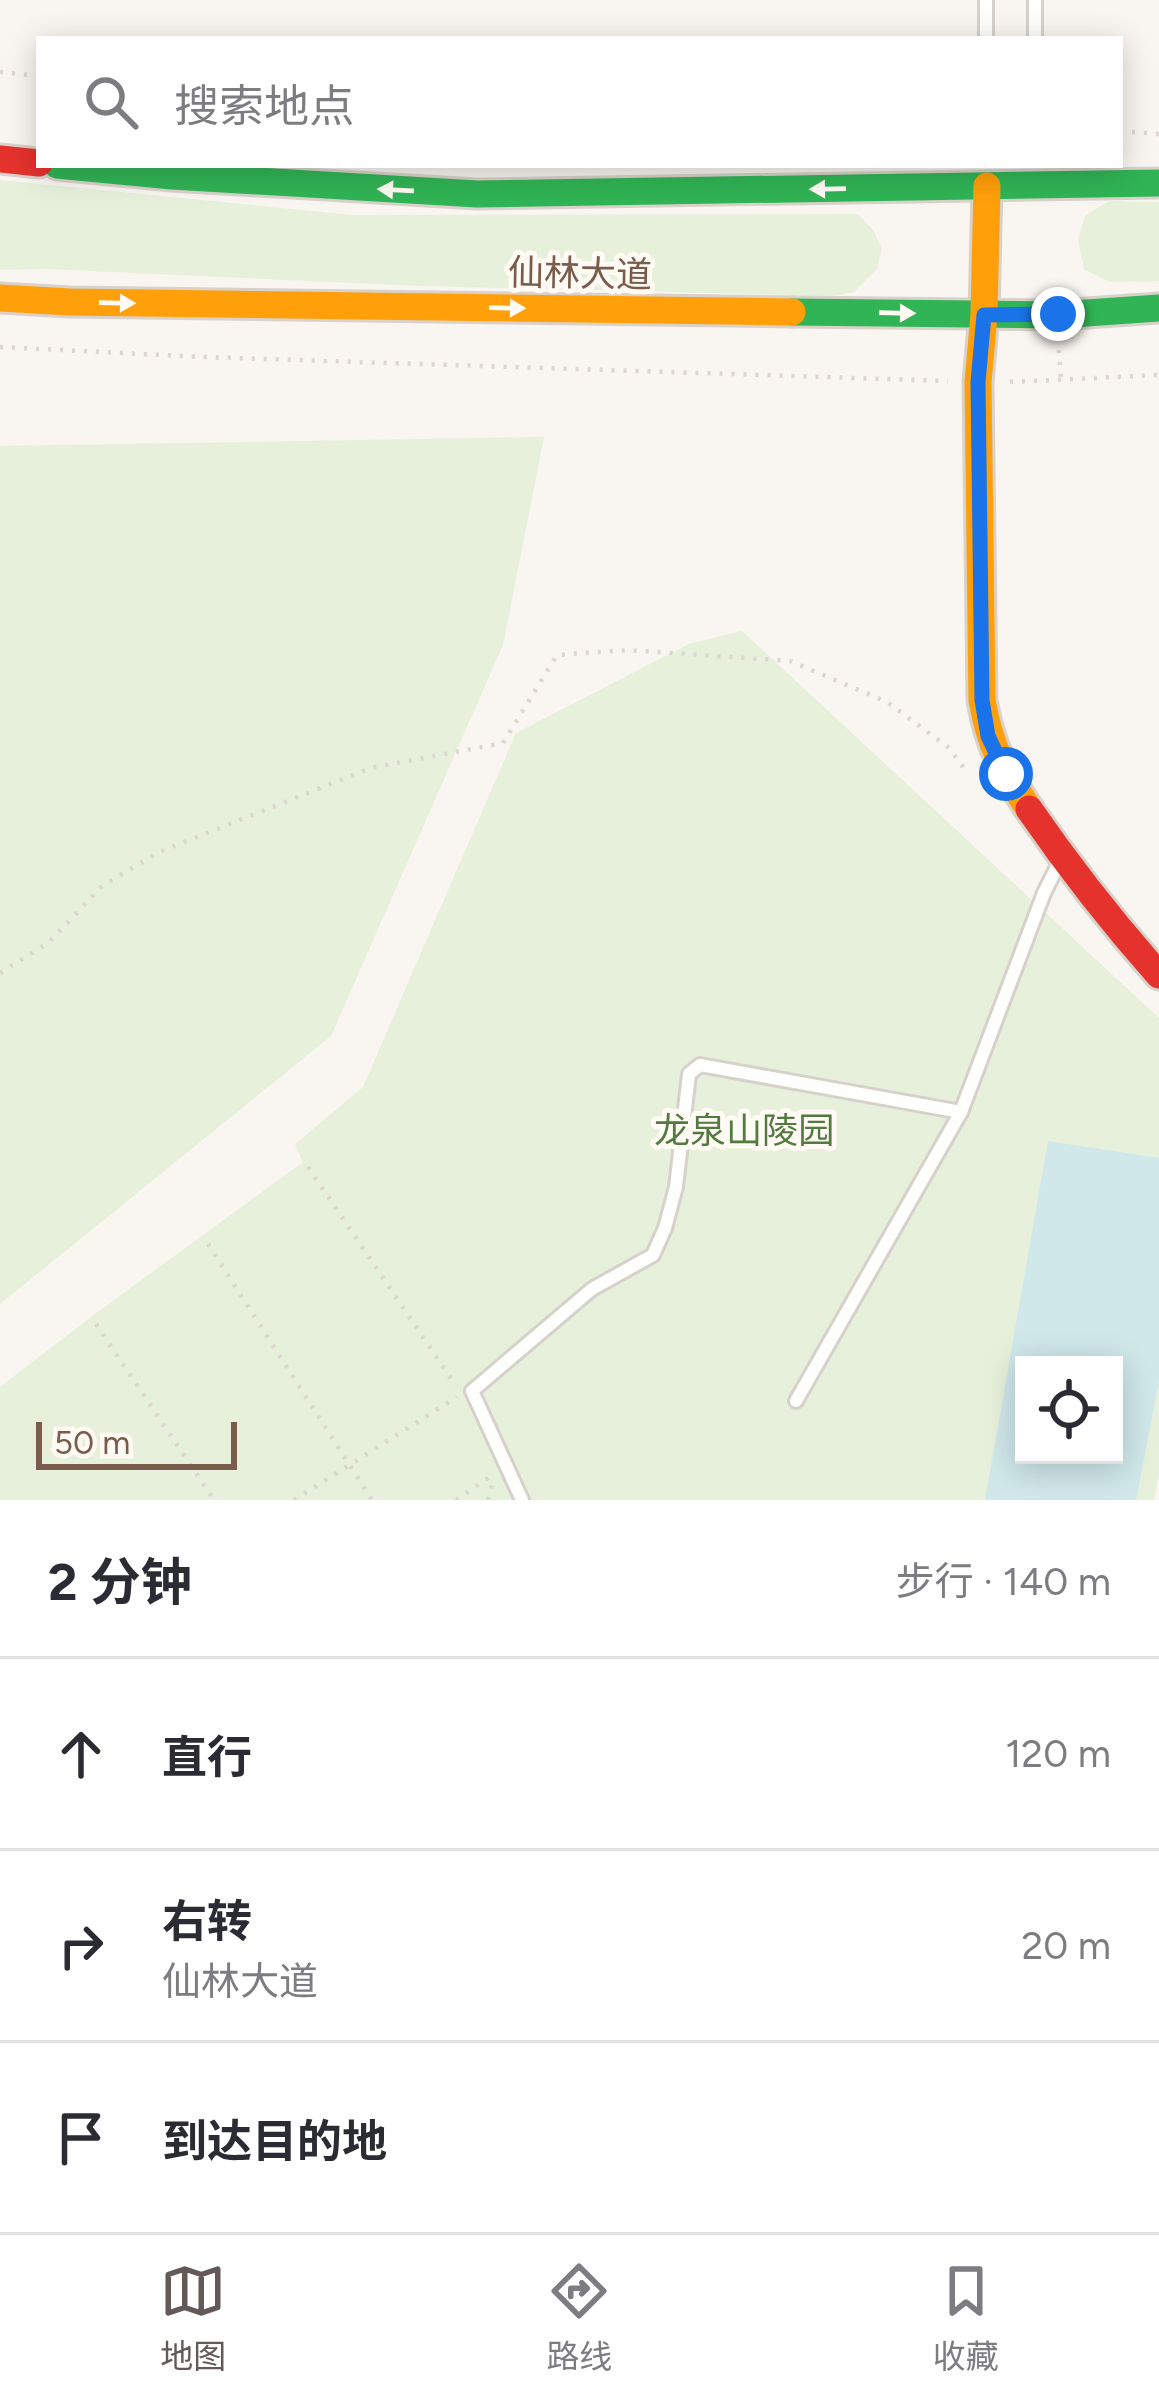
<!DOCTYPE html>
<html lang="zh">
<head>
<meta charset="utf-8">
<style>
  :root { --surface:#fff; --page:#f7f7f7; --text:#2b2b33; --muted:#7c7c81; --line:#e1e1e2; --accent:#625958 }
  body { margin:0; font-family:Figtree,"Noto Sans SC",sans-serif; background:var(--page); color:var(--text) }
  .controls { position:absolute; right:36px; bottom:36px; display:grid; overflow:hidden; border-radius:0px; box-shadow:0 6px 30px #0003 }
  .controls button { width:108px; height:108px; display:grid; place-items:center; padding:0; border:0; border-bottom:3px solid var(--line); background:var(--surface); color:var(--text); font:60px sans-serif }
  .scale { position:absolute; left:36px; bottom:30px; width:201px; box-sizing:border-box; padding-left:12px; border:6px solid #7a5c4d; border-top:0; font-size:33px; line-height:42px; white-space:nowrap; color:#7a5c4d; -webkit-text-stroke:9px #fffaf3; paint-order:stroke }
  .stop { position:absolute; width:36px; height:36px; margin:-27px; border:9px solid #1a73e8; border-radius:50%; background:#fff }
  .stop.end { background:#1a73e8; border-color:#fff; box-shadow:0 3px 12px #0008 }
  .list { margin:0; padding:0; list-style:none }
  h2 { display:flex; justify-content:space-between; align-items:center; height:156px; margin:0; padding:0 48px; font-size:51px }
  h2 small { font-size:39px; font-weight:400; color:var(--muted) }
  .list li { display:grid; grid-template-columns:78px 1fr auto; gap:36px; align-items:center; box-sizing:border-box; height:192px; padding:0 48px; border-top:3px solid var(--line) }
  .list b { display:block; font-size:45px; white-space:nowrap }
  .list p { margin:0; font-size:39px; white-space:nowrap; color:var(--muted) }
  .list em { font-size:39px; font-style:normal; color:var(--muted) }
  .icon { flex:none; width:66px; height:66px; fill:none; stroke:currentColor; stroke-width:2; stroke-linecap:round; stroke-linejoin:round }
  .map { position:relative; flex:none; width:1159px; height:1500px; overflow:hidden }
  .search { position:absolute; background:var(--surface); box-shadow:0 6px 30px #0003; left:36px; right:36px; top:36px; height:132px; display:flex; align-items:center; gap:30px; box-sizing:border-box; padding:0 42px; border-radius:0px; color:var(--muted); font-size:45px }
  .sheet { height:732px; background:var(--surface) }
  nav { display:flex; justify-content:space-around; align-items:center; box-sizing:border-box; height:168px; border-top:3px solid var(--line); background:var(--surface); font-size:33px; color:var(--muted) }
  nav a { display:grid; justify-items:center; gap:6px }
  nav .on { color:var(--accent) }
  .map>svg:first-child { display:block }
</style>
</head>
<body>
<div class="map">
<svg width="1159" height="1500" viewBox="0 0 1159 1500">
  <rect width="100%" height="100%" fill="#f9f5f0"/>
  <g fill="#e7f0db" fill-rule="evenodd">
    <polygon points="0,180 352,215 858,214 873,230 882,248 877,269 854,292 832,296 421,286 46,269 0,270"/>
    <polygon points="1109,201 1159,202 1159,281 1110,282 1084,269 1078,240 1085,216"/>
    <polygon points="544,437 503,645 331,1036 0,1304 0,446"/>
    <path d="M742 631 1159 1018V1474L1154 1500H0V1387L95 1314 303 1162 295 1144 363 1087 516 733 689 644ZM1024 1365H1114V1455H1024Z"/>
  </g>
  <path fill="#d0e8ea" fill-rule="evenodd" d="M1048 1141 1159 1158V1381L1136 1500H985ZM1024 1365H1114V1455H1024Z"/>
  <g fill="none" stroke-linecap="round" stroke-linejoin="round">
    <g stroke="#d7d1cb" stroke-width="18">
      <g id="lane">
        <polyline points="986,0 986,39"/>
        <polyline points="1035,0 1035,39"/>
        <polyline points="796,1401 961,1112 1044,893 1059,863"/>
        <polyline points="522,1500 472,1391 592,1289 653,1255 665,1228 676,1187 689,1074 700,1065 961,1112"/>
      </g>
    </g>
    <g stroke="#d9d2cb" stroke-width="33">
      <g id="fast">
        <polyline points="57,165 172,176 477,194 1159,183"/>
        <polyline points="792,312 1058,315 1159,308"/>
      </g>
    </g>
    <g stroke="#d9d2cb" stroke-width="33">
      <g id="slow">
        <path d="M987 186 984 315 978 382 982 700C990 747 1003 770 1029 809"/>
        <polyline points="0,298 70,302 792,312"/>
      </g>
    </g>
    <g stroke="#d9d2cb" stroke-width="33">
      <g id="jam">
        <polyline points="0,159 39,163"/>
        <path d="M1029 809C1069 867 1112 922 1159 975"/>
      </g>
    </g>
    <g stroke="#dcd5d0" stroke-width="4.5" stroke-dasharray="3 9" stroke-linecap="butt">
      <polyline points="0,72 39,76"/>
      <polyline points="1120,131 1159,134"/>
      <polyline points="0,347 203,357 948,381"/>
      <polyline points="1059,350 1061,380"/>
      <polyline points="1010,382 1159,375"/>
      <polyline points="0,973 48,943 102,886 159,852 371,768 503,743 557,655 627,650 790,661 887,702 948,747 967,772"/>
      <polyline points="308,1167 456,1386"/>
      <polyline points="208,1244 372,1500"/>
      <polyline points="96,1324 214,1500"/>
      <polyline points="294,1500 457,1397"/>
      <polyline points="456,1500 491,1476"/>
      <polyline points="488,1500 493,1482"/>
    </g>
    <use href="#lane" stroke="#fefefd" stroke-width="12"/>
    <use href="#fast" stroke="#30b455" stroke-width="27"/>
    <use href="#slow" stroke="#ff9f0a" stroke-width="27"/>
    <use href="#jam" stroke="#e5322d" stroke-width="27"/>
  </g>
  <defs><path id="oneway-solid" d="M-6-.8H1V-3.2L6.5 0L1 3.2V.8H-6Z" transform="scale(3)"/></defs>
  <g fill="#fffaf3">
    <use href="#oneway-solid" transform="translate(828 189) rotate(179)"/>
    <use href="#oneway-solid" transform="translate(396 190) rotate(-177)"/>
    <use href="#oneway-solid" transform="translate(117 303) rotate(1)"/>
    <use href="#oneway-solid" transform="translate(507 308) rotate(1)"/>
    <use href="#oneway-solid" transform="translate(897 313) rotate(1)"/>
  </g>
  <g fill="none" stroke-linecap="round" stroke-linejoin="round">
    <polyline stroke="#1a73e8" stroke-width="15" points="1006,774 988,736 982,700 978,382 984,315 1058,314"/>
  </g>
  <g text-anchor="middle" stroke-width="10" stroke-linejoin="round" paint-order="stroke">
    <g font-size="36" fill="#7a5c4d" stroke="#fffaf3">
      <text transform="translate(580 273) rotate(1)" y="13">仙林大道</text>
    </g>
    <g font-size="36" fill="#537a41" stroke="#fffaf3">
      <text x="744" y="1143">龙泉山陵园</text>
    </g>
  </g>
</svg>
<div class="controls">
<button><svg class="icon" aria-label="locate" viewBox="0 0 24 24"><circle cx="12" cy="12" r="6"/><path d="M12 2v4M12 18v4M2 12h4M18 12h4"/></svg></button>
</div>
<div class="scale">50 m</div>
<div class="stop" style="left:1006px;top:774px"></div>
<div class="stop end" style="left:1058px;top:314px"></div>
<div class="search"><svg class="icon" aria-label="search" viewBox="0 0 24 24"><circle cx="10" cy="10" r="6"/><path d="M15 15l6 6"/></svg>搜索地点</div>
</div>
<section class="sheet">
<h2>2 分钟<small>步行 · 140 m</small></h2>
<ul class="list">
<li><svg class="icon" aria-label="ahead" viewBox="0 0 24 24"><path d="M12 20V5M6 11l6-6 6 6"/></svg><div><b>直行</b></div><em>120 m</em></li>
<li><svg class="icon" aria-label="right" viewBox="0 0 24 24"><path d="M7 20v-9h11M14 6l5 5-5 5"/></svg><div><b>右转</b><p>仙林大道</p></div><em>20 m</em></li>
<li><svg class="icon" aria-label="arrive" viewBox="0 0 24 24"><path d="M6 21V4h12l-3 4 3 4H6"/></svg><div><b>到达目的地</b></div></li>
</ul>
</section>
<nav>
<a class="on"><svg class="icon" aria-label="map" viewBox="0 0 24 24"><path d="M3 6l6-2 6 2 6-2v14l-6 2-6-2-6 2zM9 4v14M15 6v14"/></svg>地图</a>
<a><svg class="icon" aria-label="directions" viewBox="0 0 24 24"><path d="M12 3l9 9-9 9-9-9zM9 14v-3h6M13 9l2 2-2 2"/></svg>路线</a>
<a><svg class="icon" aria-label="saved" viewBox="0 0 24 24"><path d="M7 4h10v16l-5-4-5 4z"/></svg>收藏</a>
</nav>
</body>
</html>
